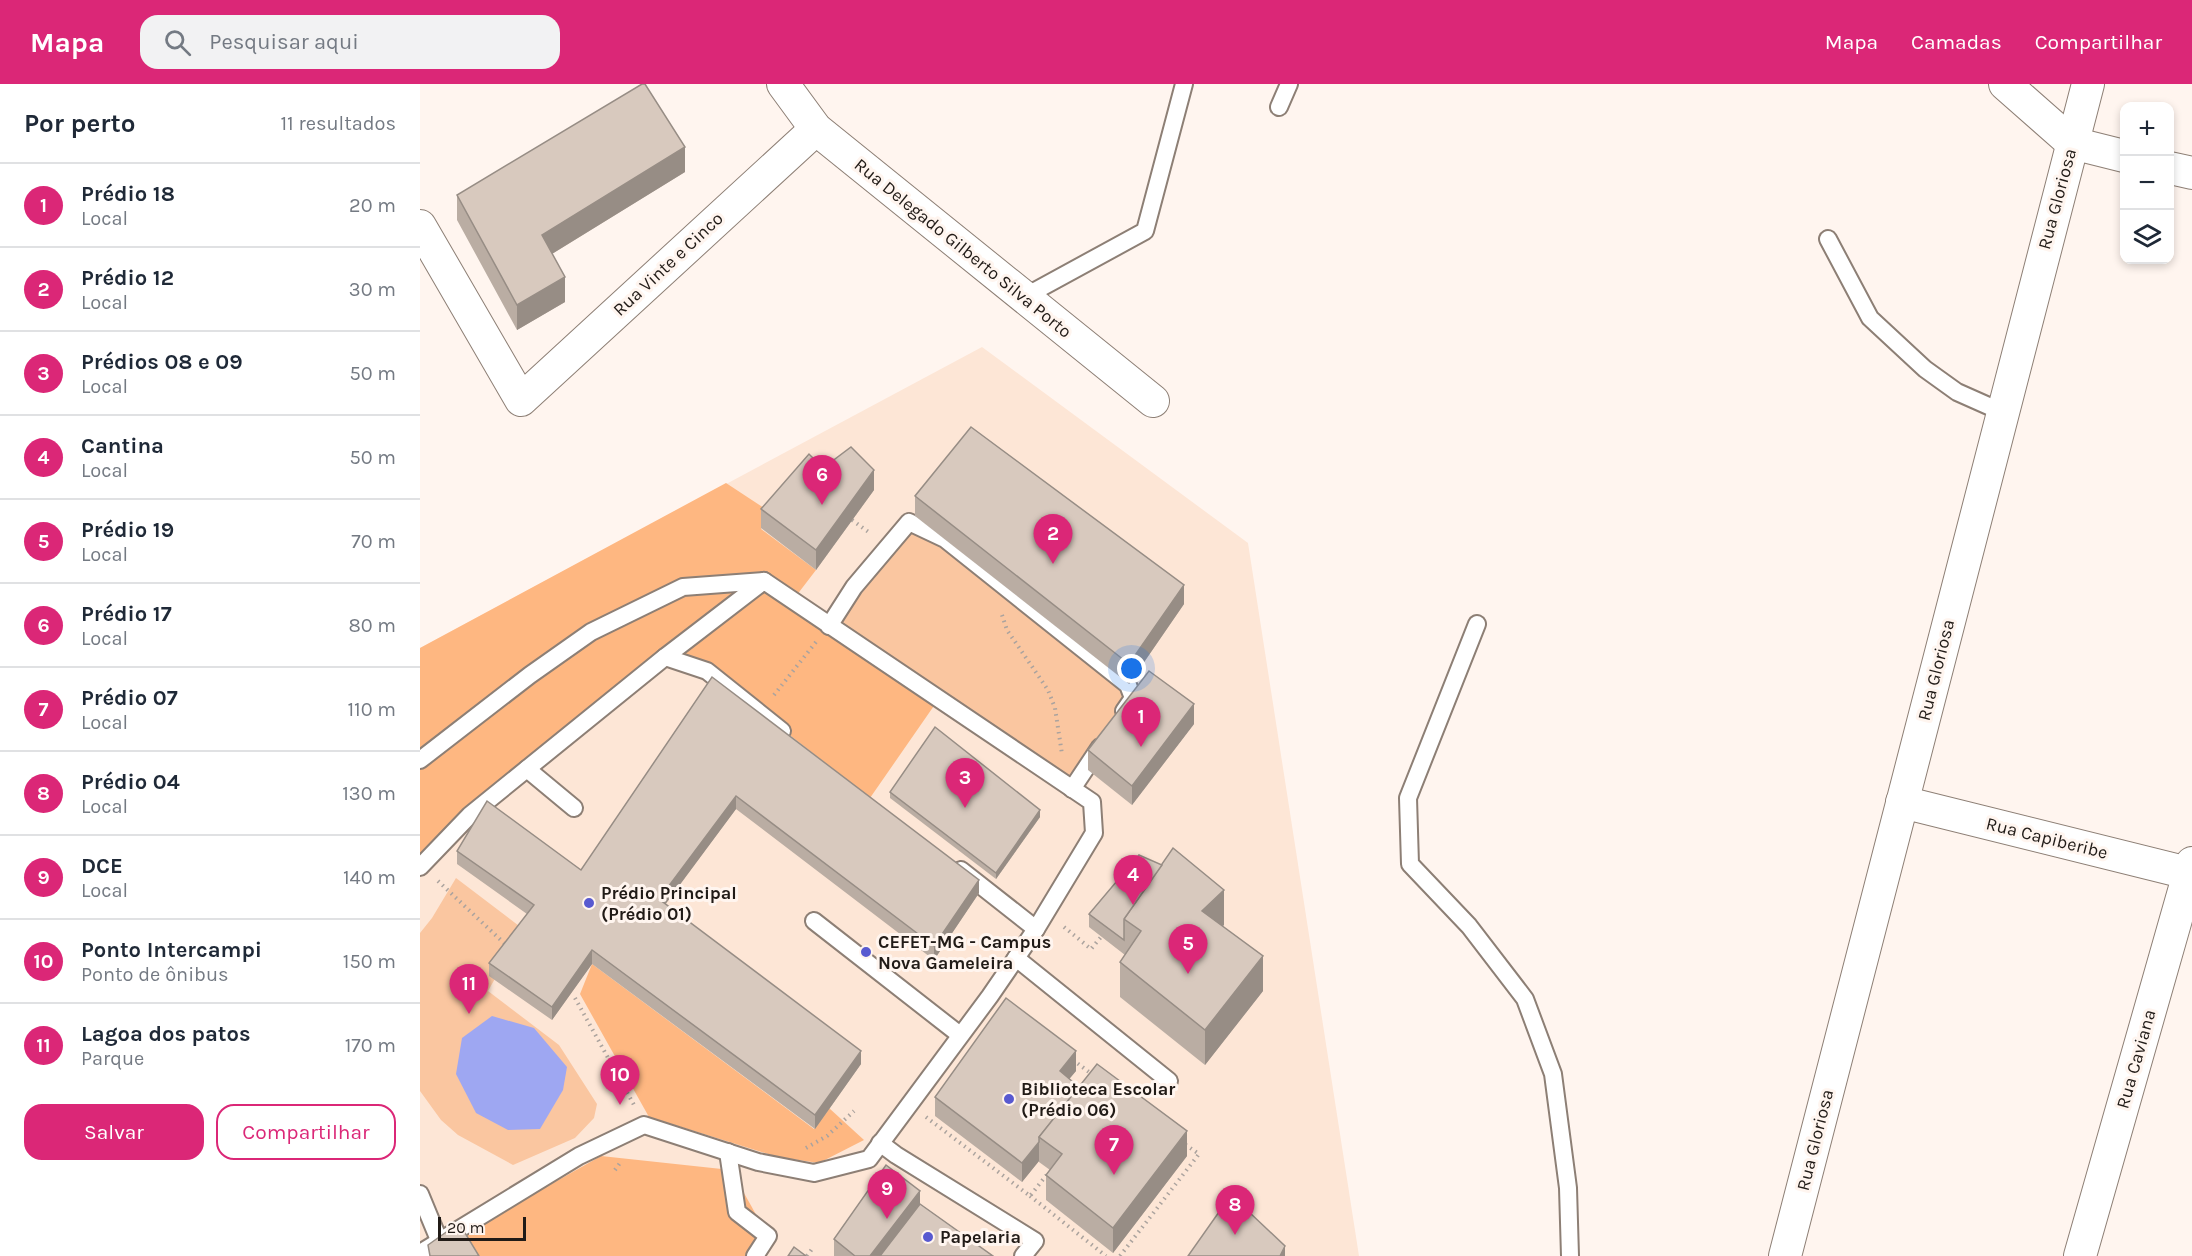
<!DOCTYPE html>
<html lang="pt">
<head>
<meta charset="utf-8">
<style>
  :root { --surface:#fff; --page:#f2f2f3; --text:#1f2937; --muted:#747a83; --line:#e0e1e3; --accent:#db2777 }
  body { margin:0; font-family:Karla,sans-serif; background:var(--page); color:var(--text) }
  .controls { position:absolute; right:18px; top:18px; display:grid; overflow:hidden; border-radius:12px; box-shadow:0 3px 9px #0003 }
  .controls button { width:54px; height:54px; display:grid; place-items:center; padding:0; border:0; border-bottom:2px solid var(--line); background:var(--surface); color:var(--text); font:30px sans-serif }
  .scale { position:absolute; left:18px; bottom:15px; width:88px; box-sizing:border-box; padding-left:6px; border:3px solid #211b17; border-top:0; font-size:16px; line-height:21px; white-space:nowrap; color:#211b17; -webkit-text-stroke:4px #fff5ef; paint-order:stroke }
  .you { position:absolute; left:712px; top:585px; width:21px; height:21px; margin:-15px; border:4px solid #fff; border-radius:50%; background:#1a73e8; box-shadow:0 0 0 9px #1a73e833 }
  .badge { display:grid; place-items:center; width:39px; height:39px; border-radius:50%; background:var(--accent); color:#fff; font-size:20px; font-weight:700 }
  .pin { position:absolute; translate:-50% -50px; filter:drop-shadow(0 2px 3px #0008) }
  .pin::after { content:''; position:absolute; top:32px; width:21px; height:18px; background:inherit; clip-path:polygon(0 0,100% 0,50% 100%) }
  .list { margin:0; padding:0; list-style:none }
  h2 { display:flex; justify-content:space-between; align-items:center; height:78px; margin:0; padding:0 24px; font-size:26px }
  h2 small { font-size:20px; font-weight:400; color:var(--muted) }
  .list li { display:grid; grid-template-columns:39px 1fr auto; gap:18px; align-items:center; box-sizing:border-box; height:84px; padding:0 24px; border-top:2px solid var(--line) }
  .list b { display:block; font-size:22px; white-space:nowrap }
  .list p { margin:0; font-size:20px; white-space:nowrap; color:var(--muted) }
  .list em { font-size:20px; font-style:normal; color:var(--muted) }
  .actions { display:flex; gap:12px; padding:18px 24px }
  .actions a { flex:1; padding:14px 0; border:2px solid var(--accent); border-radius:18px; text-align:center; font-size:21px; color:var(--accent) }
  .actions .main { background:var(--accent); color:#fff }
  .icon { flex:none; width:33px; height:33px; fill:none; stroke:currentColor; stroke-width:2; stroke-linecap:round; stroke-linejoin:round }
  .map { position:relative; flex:none; width:1772px; height:1172px; overflow:hidden }
  header { display:flex; align-items:center; gap:36px; box-sizing:border-box; height:84px; padding:0 30px; background:var(--accent); color:#fff }
  header strong { font-size:28px }
  nav { display:flex; gap:33px; margin-inline-start:auto; font-size:21px }
  .search { width:420px; height:54px; background:var(--page); display:flex; align-items:center; gap:15px; box-sizing:border-box; padding:0 21px; border-radius:18px; color:var(--muted); font-size:22px }
  main { display:flex }
  aside { flex:1; background:var(--surface) }
  .map>svg:first-child { display:block }
</style>
</head>
<body>
<header>
<strong>Mapa</strong>
<div class="search"><svg class="icon" aria-label="search" viewBox="0 0 24 24"><circle cx="10" cy="10" r="6"/><path d="M15 15l6 6"/></svg>Pesquisar aqui</div>
<nav><a>Mapa</a><a>Camadas</a><a>Compartilhar</a></nav>
</header>
<main>
<aside>
<h2>Por perto<small>11 resultados</small></h2>
<ul class="list">
<li><span class="badge">1</span><div><b>Prédio 18</b><p>Local</p></div><em>20 m</em></li>
<li><span class="badge">2</span><div><b>Prédio 12</b><p>Local</p></div><em>30 m</em></li>
<li><span class="badge">3</span><div><b>Prédios 08 e 09</b><p>Local</p></div><em>50 m</em></li>
<li><span class="badge">4</span><div><b>Cantina</b><p>Local</p></div><em>50 m</em></li>
<li><span class="badge">5</span><div><b>Prédio 19</b><p>Local</p></div><em>70 m</em></li>
<li><span class="badge">6</span><div><b>Prédio 17</b><p>Local</p></div><em>80 m</em></li>
<li><span class="badge">7</span><div><b>Prédio 07</b><p>Local</p></div><em>110 m</em></li>
<li><span class="badge">8</span><div><b>Prédio 04</b><p>Local</p></div><em>130 m</em></li>
<li><span class="badge">9</span><div><b>DCE</b><p>Local</p></div><em>140 m</em></li>
<li><span class="badge">10</span><div><b>Ponto Intercampi</b><p>Ponto de ônibus</p></div><em>150 m</em></li>
<li><span class="badge">11</span><div><b>Lagoa dos patos</b><p>Parque</p></div><em>170 m</em></li>
</ul>
<div class="actions"><a class="main">Salvar</a><a>Compartilhar</a></div>
</aside>
<div class="map">
<svg width="1772" height="1172" viewBox="0 0 1772 1172">
  <rect width="100%" height="100%" fill="#fff5ef"/>
  <polygon fill="#fde6d6" points="562,263 828,459 939,1172 0,1172 0,564"/>
  <g fill="#fac6a0">
    <polygon points="488,439 524,456 712,614 652,704 410,542"/>
    <polygon points="36,794 103,845 68,907 139,961 177,1020 174,1034 155,1054 93,1081 38,1051 21,1036 0,1007 0,849 12,834"/>
  </g>
  <g fill="#feb781">
    <polygon points="306,399 350,428 341,445 396,486 373,516 345,496 0,782 0,564"/>
    <polygon points="344,498 518,616 450,714 287,586 247,573"/>
    <polygon points="172,880 394,1045 409,1024 444,1056 399,1079 358,1073 229,1033 160,910"/>
    <polygon points="181,1072 311,1086 348,1152 335,1172 51,1172 39,1152"/>
  </g>
  <polygon fill="#9ea7f2" points="72,932 114,944 147,983 143,1006 120,1045 88,1046 56,1029 36,990 42,954"/>
  <g fill="none" stroke-linecap="round" stroke-linejoin="round">
    <g stroke="#8d7f75" stroke-width="20">
      <g id="lane">
        <polyline points="859,23 869,0"/>
        <polyline points="1408,155 1450,234 1505,285 1537,308 1582,328"/>
        <polyline points="604,213 725,147 764,0"/>
        <polyline points="1057,540 988,714 990,780 1049,842 1105,915 1133,990 1148,1104 1150,1172"/>
        <polyline points="409,542 434,503 489,438 525,455 708,601 713,614 704,627"/>
        <polyline points="0,676 110,591 171,548 263,503 344,497"/>
        <polyline points="107,685 154,724"/>
        <polyline points="652,705 680,663"/>
        <polyline points="0,783 50,731 245,573 287,587 362,647"/>
        <polyline points="541,786 616,845"/>
        <polyline points="394,837 540,951"/>
        <polyline points="596,874 749,997"/>
        <polyline points="460,1059 476,1071 615,1157 603,1172"/>
        <polyline points="308,1068 317,1128 348,1152 335,1172"/>
        <polyline points="0,1110 19,1156"/>
        <polyline points="0,1169 159,1072 224,1041 338,1078 394,1089 449,1075 570,912 616,845 674,749 672,718 344,497 245,573"/>
      </g>
    </g>
    <g stroke="#8d7f75" stroke-width="34">
      <g id="street">
        <polyline points="363,0 396,45 733,317"/>
        <polyline points="1585,0 1652,59 1704,72"/>
        <polyline points="1750,84 1772,89"/>
        <polyline points="0,142 101,316 396,45"/>
        <polyline points="1482,718 1772,790"/>
        <polyline points="1365,1172 1668,0"/>
        <polyline points="1660,1172 1772,779"/>
      </g>
    </g>
    <g stroke="#aba39e" stroke-width="4" stroke-dasharray="1.5 4.5" stroke-linecap="butt">
      <polyline points="432,436 450,449"/>
      <polyline points="582,531 587,546 628,606 635,624 642,670"/>
      <polyline points="354,611 396,558"/>
      <polyline points="18,797 85,860"/>
      <polyline points="644,843 671,865 681,853"/>
      <polyline points="155,914 214,1021"/>
      <polyline points="653,976 673,991"/>
      <polyline points="506,1033 610,1112 629,1088"/>
      <polyline points="386,1064 407,1052 434,1027"/>
      <polyline points="195,1086 200,1079"/>
      <polyline points="610,1112 686,1172"/>
      <polyline points="387,1172 392,1165"/>
      <polyline points="700,1172 779,1070 763,1059"/>
    </g>
    <use href="#lane" stroke="#fff" stroke-width="16"/>
    <use href="#street" stroke="#fff" stroke-width="32"/>
  </g>
  <g fill="#baada3">
    <polygon points="265,88 132,170 145,218 97,246 37,136 37,111"/>
    <polygon points="403,384 454,406 396,486 341,444 341,425"/>
    <polygon points="495,412 764,520 709,600 495,432"/>
    <polygon points="292,593 559,809 514,876 316,725 245,820 441,980 395,1045 172,880 132,936 69,892 69,879 107,830 37,780 37,767 161,786"/>
    <polygon points="774,640 712,721 668,686 668,666"/>
    <polygon points="470,708 620,733 576,795 470,714"/>
    <polygon points="669,830 804,841 802,842 843,907 785,981 700,913 700,878 705,871 669,843"/>
    <polygon points="656,987 649,995 659,1003 767,1072 693,1169 626,1116 626,1091 630,1086 619,1078 619,1077 602,1098 515,1032 515,1013"/>
    <polygon points="500,1120 573,1172 414,1172 414,1155"/>
  </g>
  <g fill="#978d85">
    <polygon points="265,63 265,88 122,176 122,151"/>
    <polygon points="145,193 145,218 97,246 97,221"/>
    <polygon points="454,386 454,406 396,486 396,466"/>
    <polygon points="764,501 764,520 709,600 709,580"/>
    <polygon points="774,620 774,640 712,721 712,702"/>
    <polygon points="316,712 316,725 239,829 239,815"/>
    <polygon points="620,726 620,733 576,795 576,789"/>
    <polygon points="559,796 559,809 514,876 514,862"/>
    <polygon points="804,806 804,841 782,862 782,827"/>
    <polygon points="172,866 172,880 132,936 132,923"/>
    <polygon points="843,872 843,907 785,981 785,946"/>
    <polygon points="441,967 441,980 395,1045 395,1031"/>
    <polygon points="656,967 656,987 640,1006 640,987"/>
    <polygon points="767,1047 767,1072 693,1169 693,1144"/>
    <polygon points="619,1058 619,1077 602,1098 602,1079"/>
    <polygon points="500,1107 500,1127 465,1172 450,1172"/>
    <polygon points="865,1162 865,1172 860,1172"/>
  </g>
  <g fill="#d8c9be" stroke="#978d85" stroke-width="1.5">
    <polygon points="222,0 225,0 265,63 122,151 145,193 97,221 37,111"/>
    <polygon points="551,343 764,501 709,580 495,412"/>
    <polygon points="431,363 454,386 396,466 341,425 389,370 403,384"/>
    <polygon points="729,587 774,620 712,702 668,666"/>
    <polygon points="292,593 559,796 514,862 316,712 239,815 441,967 395,1031 172,866 132,923 69,879 114,821 37,767 67,717 161,786"/>
    <polygon points="515,643 620,726 576,789 470,708"/>
    <polygon points="753,764 804,806 782,827 843,872 785,946 700,878 721,847 704,835"/>
    <polygon points="719,771 742,781 704,835 704,856 669,830"/>
    <polygon points="586,914 656,967 640,987 659,1003 619,1053 619,1058 602,1079 515,1013"/>
    <polygon points="677,980 767,1047 693,1144 626,1091 642,1070 619,1053"/>
    <polygon points="466,1081 500,1107 450,1172 435,1172 414,1155"/>
    <polygon points="811,1111 865,1162 860,1172 768,1172"/>
    <polygon points="500,1120 573,1172 460,1172"/>
    <polygon points="39,1139 59,1172 10,1172 8,1161"/>
    <polygon points="374,1163 386,1172 368,1172"/>
  </g>
  <g fill="#5859d0" stroke="#fff5ef" stroke-width="2">
    <circle cx="169" cy="819" r="6"/>
    <circle cx="446" cy="868" r="6"/>
    <circle cx="589" cy="1015" r="6"/>
    <circle cx="508" cy="1153" r="6"/>
  </g>
  <g text-anchor="middle" stroke-width="6" stroke-linejoin="round" paint-order="stroke">
    <g font-size="18" fill="#211b17" stroke="#fff5ef">
      <text transform="translate(1637 115) rotate(-75)" y="6">Rua Gloriosa</text>
      <text transform="translate(543 164) rotate(39)" y="6">Rua Delegado Gilberto Silva Porto</text>
      <text transform="translate(248 180) rotate(-43)" y="6">Rua Vinte e Cinco</text>
      <text transform="translate(1516 586) rotate(-76)" y="6">Rua Gloriosa</text>
      <text transform="translate(1627 754) rotate(14)" y="6">Rua Capiberibe</text>
      <text transform="translate(1716 975) rotate(-74)" y="6">Rua Caviana</text>
      <text transform="translate(1395 1056) rotate(-76)" y="6">Rua Gloriosa</text>
    </g>
    <g font-size="18" font-weight="bold" fill="#211b17" stroke="#fff5ef" text-anchor="start">
      <text x="181" y="815">Prédio Principal<tspan x="181" dy="21">(Prédio 01)</tspan></text>
      <text x="458" y="864">CEFET-MG - Campus<tspan x="458" dy="21">Nova Gameleira</tspan></text>
      <text x="601" y="1011">Biblioteca Escolar<tspan x="601" dy="21">(Prédio 06)</tspan></text>
      <text x="520" y="1159">Papelaria</text>
    </g>
  </g>
</svg>
<div class="controls">
<button>+</button>
<button>−</button>
<button><svg class="icon" aria-label="layers" viewBox="0 0 24 24"><path d="M12 4l9 5-9 5-9-5zM3 14l9 5 9-5"/></svg></button>
</div>
<div class="scale">20 m</div>
<div class="you"></div>
<div class="pin badge" style="left:721px;top:663px">1</div>
<div class="pin badge" style="left:633px;top:480px">2</div>
<div class="pin badge" style="left:545px;top:724px">3</div>
<div class="pin badge" style="left:713px;top:821px">4</div>
<div class="pin badge" style="left:768px;top:890px">5</div>
<div class="pin badge" style="left:402px;top:421px">6</div>
<div class="pin badge" style="left:694px;top:1091px">7</div>
<div class="pin badge" style="left:815px;top:1151px">8</div>
<div class="pin badge" style="left:467px;top:1135px">9</div>
<div class="pin badge" style="left:200px;top:1021px">10</div>
<div class="pin badge" style="left:49px;top:930px">11</div>
</div>
</main>
</body>
</html>
